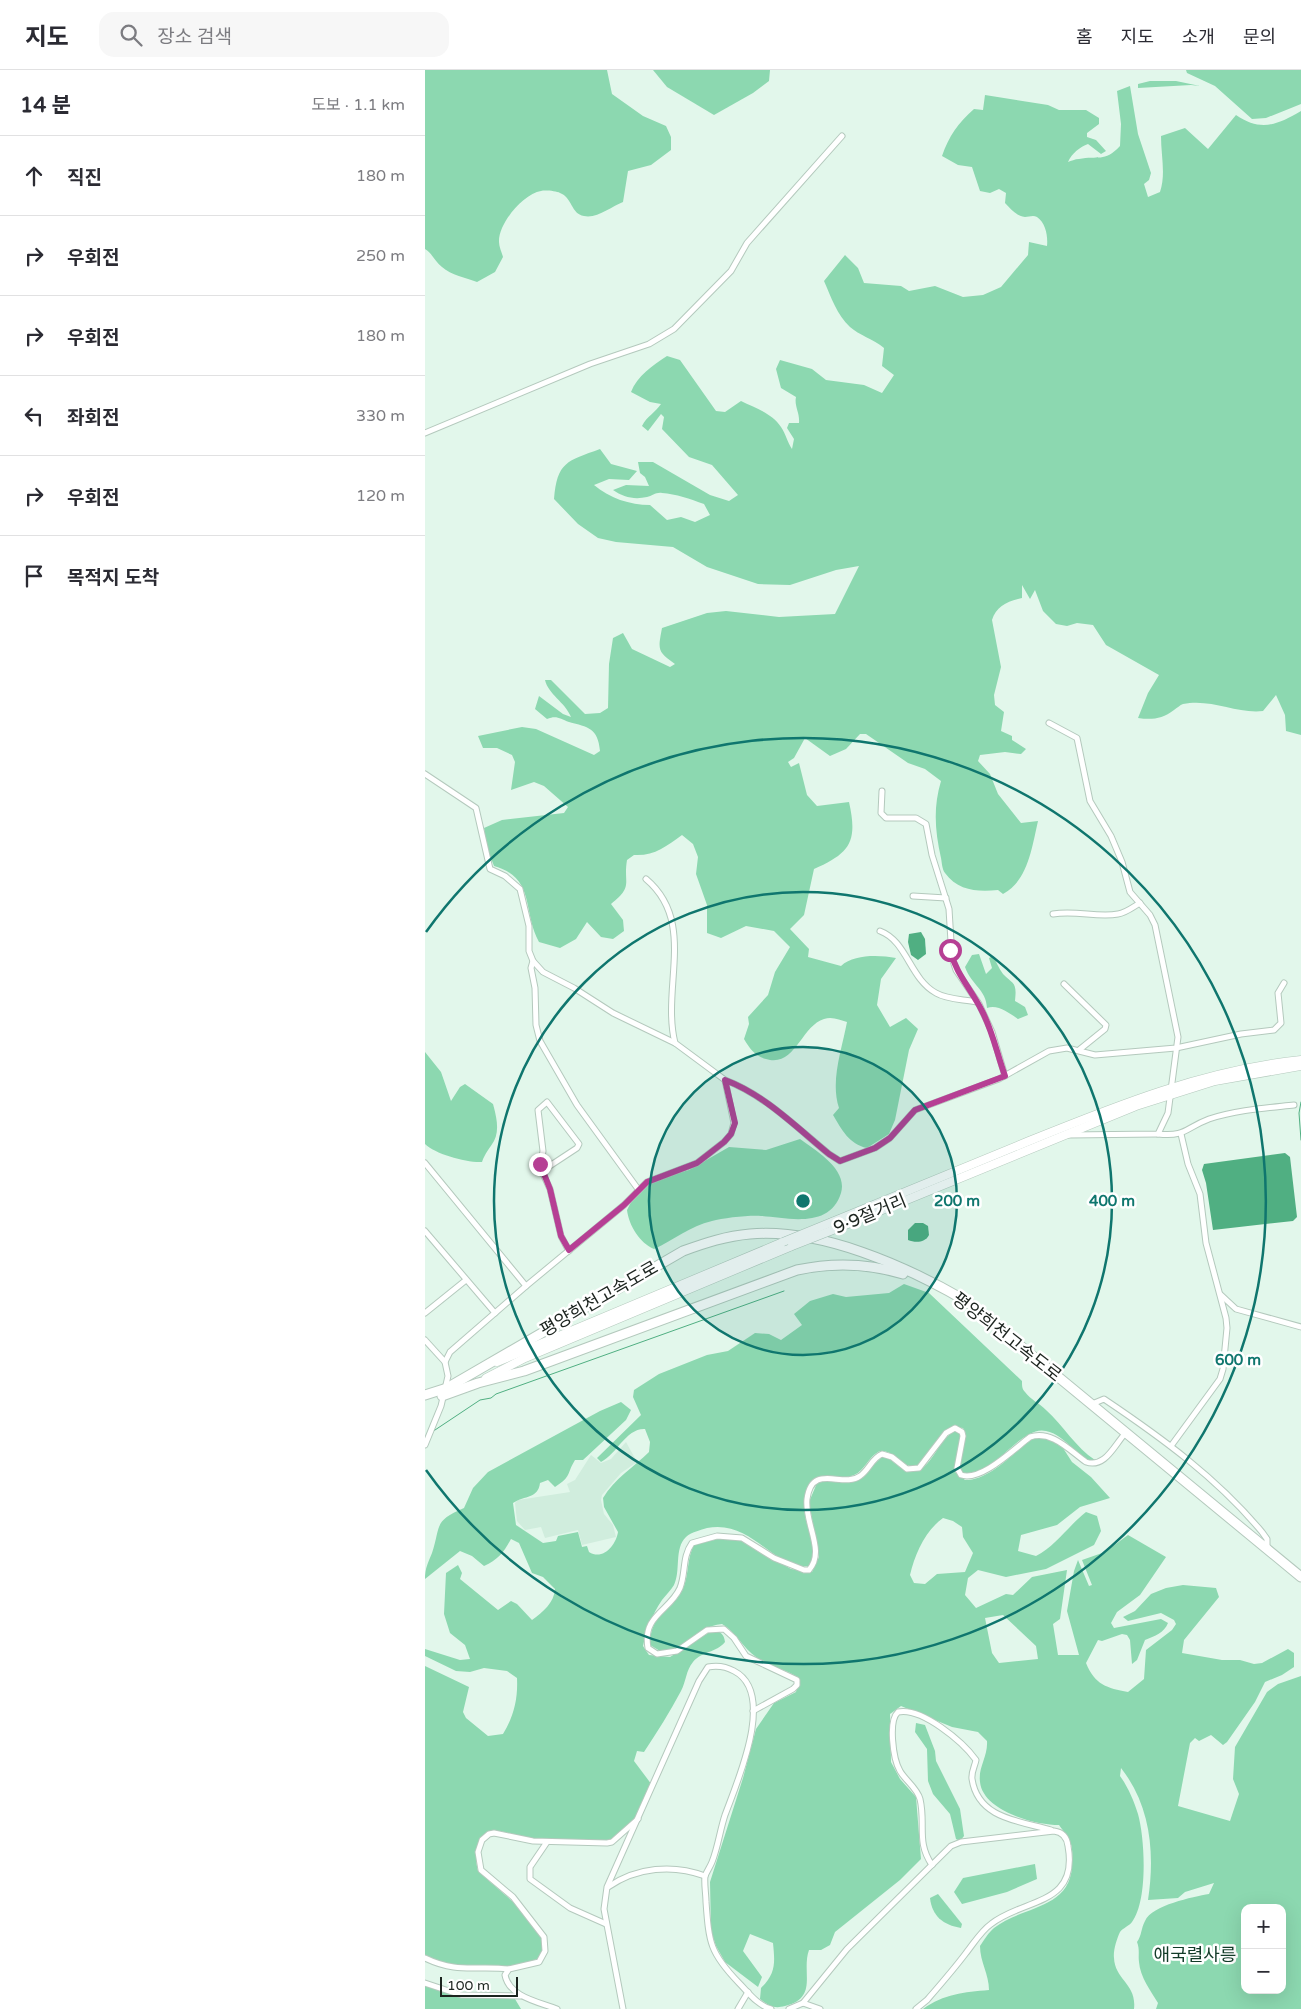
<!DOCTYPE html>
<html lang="ko">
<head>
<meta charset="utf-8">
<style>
  :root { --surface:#fff; --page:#f7f7f7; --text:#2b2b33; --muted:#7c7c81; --line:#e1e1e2 }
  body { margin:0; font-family:"Varela Round","Noto Sans KR",sans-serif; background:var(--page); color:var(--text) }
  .controls { position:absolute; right:15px; bottom:15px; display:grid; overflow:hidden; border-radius:10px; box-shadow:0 5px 20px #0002 }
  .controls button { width:45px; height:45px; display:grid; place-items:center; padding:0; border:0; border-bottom:1px solid var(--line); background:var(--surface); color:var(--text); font:25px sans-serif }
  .scale { position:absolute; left:15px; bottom:12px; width:78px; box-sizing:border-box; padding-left:5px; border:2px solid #1c241f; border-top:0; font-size:14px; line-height:18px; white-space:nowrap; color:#1c241f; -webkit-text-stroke:4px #fff; paint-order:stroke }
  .stop { position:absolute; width:15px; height:15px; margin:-11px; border:4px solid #b63f94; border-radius:50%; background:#fff }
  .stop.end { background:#b63f94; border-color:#fff; box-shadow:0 1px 5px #0008 }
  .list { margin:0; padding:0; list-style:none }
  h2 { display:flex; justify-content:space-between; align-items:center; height:65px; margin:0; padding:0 20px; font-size:21px }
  h2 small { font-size:16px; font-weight:400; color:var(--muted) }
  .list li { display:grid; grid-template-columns:32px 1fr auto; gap:15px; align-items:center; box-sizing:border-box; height:80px; padding:0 20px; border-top:1px solid var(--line) }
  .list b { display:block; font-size:19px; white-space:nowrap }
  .list em { font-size:16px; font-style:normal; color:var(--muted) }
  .icon { flex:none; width:28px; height:28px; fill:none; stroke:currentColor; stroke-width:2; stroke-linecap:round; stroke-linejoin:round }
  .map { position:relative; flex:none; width:876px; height:1939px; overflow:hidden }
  header { display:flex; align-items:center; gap:30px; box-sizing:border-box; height:70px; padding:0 25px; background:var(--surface); border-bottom:1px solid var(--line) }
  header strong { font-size:24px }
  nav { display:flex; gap:28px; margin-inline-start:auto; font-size:18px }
  .search { width:350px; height:45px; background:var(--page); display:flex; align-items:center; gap:12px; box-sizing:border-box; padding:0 18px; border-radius:15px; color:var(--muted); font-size:19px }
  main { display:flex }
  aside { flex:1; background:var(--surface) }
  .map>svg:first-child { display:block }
</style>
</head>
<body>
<header>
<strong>지도</strong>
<div class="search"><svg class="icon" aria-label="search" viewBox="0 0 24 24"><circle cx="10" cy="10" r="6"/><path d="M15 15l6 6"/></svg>장소 검색</div>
<nav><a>홈</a><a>지도</a><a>소개</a><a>문의</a></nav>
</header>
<main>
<aside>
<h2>14 분<small>도보 · 1.1 km</small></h2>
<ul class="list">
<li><svg class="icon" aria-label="ahead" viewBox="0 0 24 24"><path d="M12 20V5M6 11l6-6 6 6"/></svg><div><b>직진</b></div><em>180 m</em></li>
<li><svg class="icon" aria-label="right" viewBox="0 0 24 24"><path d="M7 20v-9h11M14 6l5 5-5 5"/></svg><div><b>우회전</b></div><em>250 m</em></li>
<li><svg class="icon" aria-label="right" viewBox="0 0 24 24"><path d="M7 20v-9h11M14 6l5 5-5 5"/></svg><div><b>우회전</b></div><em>180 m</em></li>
<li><svg class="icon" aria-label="left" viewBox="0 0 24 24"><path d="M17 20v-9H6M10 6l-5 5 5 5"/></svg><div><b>좌회전</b></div><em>330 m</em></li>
<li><svg class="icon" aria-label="right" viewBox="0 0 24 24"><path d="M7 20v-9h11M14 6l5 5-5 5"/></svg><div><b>우회전</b></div><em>120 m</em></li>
<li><svg class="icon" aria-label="arrive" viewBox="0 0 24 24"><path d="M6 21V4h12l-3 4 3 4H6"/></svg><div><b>목적지 도착</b></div></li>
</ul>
</aside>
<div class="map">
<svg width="876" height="1939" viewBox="0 0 876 1939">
  <rect width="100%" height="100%" fill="#e2f7eb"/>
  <polygon fill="#d0eddd" points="201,1372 212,1392 196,1403 177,1425 176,1430 179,1444 188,1455 191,1467 157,1475 153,1460 120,1468 116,1457 100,1460 92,1451 90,1433 93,1430 145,1422 142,1414 150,1410 166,1385 176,1393 186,1389"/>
  <g fill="#8cd8b0" fill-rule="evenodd">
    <path d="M0 0H182L187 24 218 46 241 56 246 67V80L226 95 203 101 198 132C187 136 172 149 159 146 146 144 147 127 135 123 131 121 120 120 116 121 98 124 73 154 74 172 74 177 77 183 78 187L70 202 52 212C41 208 26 205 17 197 10 192 8 184 0 179Z"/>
    <polygon points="228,0 345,0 344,11 328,23 289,45 242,17"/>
    <polygon points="761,0 876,0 876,34 841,48 827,49 790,16 762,3"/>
    <polygon points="725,11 751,11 775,16 766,15 713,18 713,14"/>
    <path d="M705 16 713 64 726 103 724 110 719 114 723 127 735 122C741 104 736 86 736 66L760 58 783 79 811 45C836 62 852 55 876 41V665L861 661 860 645 851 625 838 641C811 644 786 628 758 634 755 635 752 638 749 640 737 649 727 650 713 648L723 623 734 605 681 575 668 555 652 553 642 556 631 554 618 541 610 520 605 529 597 515V528C583 531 571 536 567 550L576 597 569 625 570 635 579 642 576 661 587 666V670L601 679 596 684 580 682 555 685 553 691 565 704 573 724 596 753 613 751C607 777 603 811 578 824L573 820C553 822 533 821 520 803 517 799 517 793 516 788 510 761 508 738 516 711L500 699 483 693 441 664H435L421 679 405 686 380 668 369 688 363 692 366 697 374 693 382 725 392 736 424 732C433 772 425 783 389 799L379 845 365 859 384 879 383 887 416 896C429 884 454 885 471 888L456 909 452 935 465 957 481 948 493 959 484 980 470 1050 464 1064 442 1078C424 1074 417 1060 408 1045L414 1038C405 1011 417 979 422 952 415 950 407 946 399 949 376 956 370 998 341 989 330 986 325 979 319 969L324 954 323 947 343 925 350 902 365 877 349 861 321 856 296 868 282 863V835L271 804 273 787 268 774 257 765C240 777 230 786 209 785L202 790C198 814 209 816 186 834L198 850 199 861 188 869 176 867 162 852 151 869 135 878 114 872C97 841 111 808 69 796L62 778 59 758 77 750 139 743 143 737 119 716 109 712 86 720 90 692 87 685 72 678H58L53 666 97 657 111 659 169 685 175 681C173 658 163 657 144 652 135 649 132 645 122 649L110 639 114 626 138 644 146 647C140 632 123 624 120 610H126L160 644 175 643 183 638 184 594 188 568 198 563 207 579 245 597 250 594C232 581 233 580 237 558L282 543 301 541 354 547 410 544 434 496 411 500 365 515 333 514 282 497 248 477 191 472 173 468 153 454 129 429C132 392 142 391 175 379L186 394 212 401 204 410 184 409 169 415C184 428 205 435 225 435L242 450 256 447 270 452 285 445 279 434C265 429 251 424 237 423 231 422 227 426 222 427 209 430 198 427 188 420L201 415 224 416 220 407 215 403 213 392H228L285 425 304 431 313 425 287 395 264 387 237 359 239 347 236 344 223 361 217 356C222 346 230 343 236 334L225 332 206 322C212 306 228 295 242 286L255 290 291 341 300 342 316 331C330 338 347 343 356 357 361 364 362 372 367 379L369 369 362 358 364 353H374C375 343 369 336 371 327L356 318 351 299 355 290 387 299 401 310 439 315 457 323 469 305 457 296 459 278C448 269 434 265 425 257 412 245 406 227 399 211L420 185 433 198 439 213 476 216 484 221 510 216 538 227 558 225 576 217 603 185 604 172 622 176C623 167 621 153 612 147 608 145 604 147 600 147 591 146 586 139 580 133L581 123 574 119 565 123 555 121 547 97 533 95 517 86C524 66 533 53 549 39L558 40 560 25 623 35 634 40H661L674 48V54L662 63V67L671 70 681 81 676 84 663 74C655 77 647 83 643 92 646 91 650 89 654 89 673 85 679 93 695 76L696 54 692 21Z"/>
    <path d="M554 884 561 904 567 898 564 888 568 886C571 891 574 899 578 904 589 915 592 912 590 931L600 937 603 945 593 949C584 943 573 934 562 938 561 919 547 916 540 897L547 885Z"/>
    <path d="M0 982 16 1002 26 1031 35 1017 40 1014 68 1034C71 1045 75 1060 69 1071 65 1078 60 1083 57 1092 42 1093 10 1084 0 1074Z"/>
    <path d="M375 1069C391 1081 423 1099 416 1123 405 1159 363 1148 336 1146 325 1145 298 1148 287 1151 265 1156 249 1170 229 1179 215 1173 204 1156 202 1140L207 1130 223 1114 238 1107 264 1100 304 1077 341 1080Z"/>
    <path d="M479 1214 504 1223 597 1311C597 1316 597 1319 600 1322 606 1330 614 1333 621 1340 638 1355 651 1378 670 1390V1392C651 1388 641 1365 621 1361 599 1355 571 1399 550 1404 546 1405 542 1404 538 1404L533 1395 541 1364 538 1358 529 1357 493 1396C476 1399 473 1383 458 1381 447 1380 440 1401 429 1405 416 1411 404 1402 390 1409 387 1417 382 1426 380 1435 377 1457 397 1476 384 1496 349 1501 328 1449 282 1458 276 1460 266 1462 261 1467 249 1478 256 1501 249 1515 246 1520 241 1525 237 1530 227 1545 222 1558 218 1576L224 1585 245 1587 288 1560C296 1562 299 1564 300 1572 291 1583 277 1581 268 1592 261 1600 261 1612 256 1621 245 1642 232 1662 219 1682L212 1681 209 1691 227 1715 213 1746 184 1771C162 1772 116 1772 96 1767 86 1764 72 1758 62 1763 49 1769 50 1789 53 1801 71 1818 110 1847 119 1871 130 1903 46 1899 29 1896 20 1894 9 1890 0 1886V1596L44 1617 38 1642 41 1648 63 1666 78 1664C89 1646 93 1629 92 1608L82 1601 59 1598 45 1602 31 1601 0 1586V1579L35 1590 45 1589 40 1575 25 1563 19 1544 21 1503 33 1495 37 1503 35 1509 73 1540 86 1531 92 1534 107 1550C118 1542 129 1533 130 1519L118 1507 107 1503 94 1473 86 1469C79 1482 73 1490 59 1496L47 1486 35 1481 0 1509C0 1498 3 1493 7 1483 16 1456 8 1451 39 1438L48 1418 63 1402 175 1341 196 1332 206 1340 201 1350 158 1390H150C141 1405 147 1406 130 1417L123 1410 115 1413C113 1429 100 1425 88 1433L91 1455 118 1473 131 1471 133 1466 153 1462 157 1477 162 1476 164 1482C178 1491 191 1475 193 1462L179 1437 178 1428C189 1409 209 1397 224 1382L225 1372 220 1359C201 1358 192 1384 176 1392L172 1388 216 1345 208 1327 209 1320 234 1304 282 1285 303 1281 330 1263 344 1264 356 1270 377 1255 369 1244 385 1231 408 1224 421 1227 464 1223Z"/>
    <path d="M530 1361 535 1364C536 1377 529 1388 530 1402L540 1410C567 1410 589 1380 611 1367L625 1369 638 1378 647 1392 666 1407 685 1428 655 1437 632 1455 596 1465 593 1481 611 1486C631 1476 644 1455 661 1442L672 1446 676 1461 669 1475 621 1499 581 1507 553 1500 543 1508 540 1525 551 1538 581 1524 588 1525 607 1507 642 1500 635 1549 628 1554 633 1585H654L642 1541 649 1501 653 1490 664 1516 667 1515 657 1490 680 1482 703 1465 741 1487 715 1525 692 1542 686 1553 689 1558 736 1549 743 1553C739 1563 730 1566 720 1570L712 1590 707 1594 705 1570 702 1565 697 1564 677 1571 673 1570 661 1593C670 1615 682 1618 703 1622L719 1609 721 1580 747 1560 751 1554 749 1550 736 1543 703 1551 698 1547 710 1541 726 1524 741 1518 758 1515 791 1518 794 1527 759 1570 757 1583 797 1590H815L829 1594 837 1593 863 1579 869 1583V1597L857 1605 840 1612 830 1632 802 1672 798 1675 786 1665 774 1671 770 1668 765 1673 753 1736 805 1751 814 1724 808 1709 810 1677 842 1622 853 1614 876 1606V1939H731L733 1933C726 1921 715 1907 714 1892 713 1885 715 1880 712 1872 717 1865 716 1858 720 1851 727 1835 768 1827 784 1824L789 1813 760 1822 753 1828 723 1830C730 1784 726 1736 696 1698L695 1706C703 1717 709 1731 713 1744 720 1769 723 1831 707 1852 704 1856 698 1858 695 1862 692 1868 688 1881 689 1888 690 1910 712 1914 709 1939H498C519 1924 539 1922 564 1920 564 1904 555 1892 555 1876 559 1870 564 1862 569 1858 596 1836 644 1840 647 1797 648 1774 648 1774 634 1755 610 1755 558 1741 555 1712 553 1697 563 1687 562 1671L553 1662 527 1657 476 1636 465 1644 466 1692 475 1709 491 1727 496 1789 475 1810 410 1862 405 1875 396 1880H384C376 1902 394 1928 360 1936 349 1939 344 1936 335 1929L336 1918C351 1903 350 1893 348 1873L325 1864 318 1881 337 1907 333 1917 300 1892 291 1876 286 1861 285 1812 318 1708 331 1659 349 1633 371 1622 374 1608C361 1599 344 1597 331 1587 318 1578 311 1562 297 1554 269 1557 261 1581 235 1581L225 1575C225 1540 250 1542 259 1516 264 1502 262 1488 269 1475L293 1469 317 1470 366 1499 387 1502 394 1487 384 1432 392 1413 399 1410H432L457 1387C468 1388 473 1399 484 1401 506 1405 512 1369 530 1361ZM518 1448 528 1451 537 1457 538 1467 548 1483 540 1502 512 1504 500 1514 489 1513 485 1505C490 1484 500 1461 518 1448ZM578 1545 611 1576 613 1589 574 1593 567 1583 560 1548ZM820 1838H857V1920H820Z"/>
    <polygon points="491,1653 500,1655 510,1681 511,1691 535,1739 539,1766 535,1771 531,1769 525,1744 508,1724 503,1711 502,1679 490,1662"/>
    <polygon points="610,1794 612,1809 582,1822 537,1834 529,1822 538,1808"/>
    <path d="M513 1824 537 1854 536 1858C518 1855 507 1846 505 1828Z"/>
    <polygon points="0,1916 41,1927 90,1929 96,1939 0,1939"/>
  </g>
  <g fill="#50af82">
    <polygon points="496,862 500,869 501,884 493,890 486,885 483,872 484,864"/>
    <polygon points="860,1083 865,1087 872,1147 868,1151 788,1160 781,1113 777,1100 779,1094"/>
    <path d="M490 1153H498L503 1156 504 1165C500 1173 490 1173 483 1170V1160Z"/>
  </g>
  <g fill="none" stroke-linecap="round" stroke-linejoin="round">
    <g stroke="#50af82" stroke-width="1">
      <polyline points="876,1032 874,1043 876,1070"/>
      <polyline points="7,1362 55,1330 66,1328 71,1324 359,1221"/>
    </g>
    <g stroke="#b4c9bd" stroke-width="7">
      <g id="minor">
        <polyline points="0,363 165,294 224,274 249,259 306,201 322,173 417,66"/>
        <polyline points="624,653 652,668 665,731 686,766 697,792 705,822 725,845 730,855 753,967 743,1043 733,1064 644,1065"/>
        <polyline points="0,704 51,738 65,799 80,806 95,819 104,856 104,881 108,891 118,902 149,918 188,943 250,973"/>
        <polyline points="457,721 456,743 461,748 491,748 501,754 507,785 524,839 527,888 531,900 554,934 567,962 580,1006"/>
        <polyline points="488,826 521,828"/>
        <path d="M628 844C651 840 673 848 693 844 701 843 708 837 715 833"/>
        <path d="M455 861C482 871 485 909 511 923 523 930 538 929 552 932"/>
        <polyline points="108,891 106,898 110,918 111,955 115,971 152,1035 213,1119"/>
        <polyline points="639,914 681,955 680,959 654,980"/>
        <path d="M300 1010C340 1025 371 1057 404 1084L415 1091 450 1078 465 1068 490 1040 574 1009 624 981 642 978 670 985 751 978 816 964 849 960 856 953 853 923 859 913"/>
        <path d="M733 1064C761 1067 760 1058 784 1049 811 1040 841 1038 869 1035"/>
        <polyline points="0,1093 101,1216"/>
        <polyline points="117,1101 152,1078 154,1074 122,1032 113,1040 118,1081 115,1097 125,1119 136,1166 144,1181"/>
        <polyline points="0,1161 70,1243"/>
        <polyline points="796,1225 811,1239 876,1257"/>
        <polyline points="0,1243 41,1210"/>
        <polyline points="0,1270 20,1292"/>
        <path d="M667 1334 679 1329C737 1368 792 1408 837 1462L842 1469V1480"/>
        <path d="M0 1375 16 1336 23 1306 20 1292 25 1282 101 1216 199 1135 222 1112 272 1093 299 1072 306 1064 309 1053 300 1010 250 973C236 917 272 852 221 809"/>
        <polyline points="746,1376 795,1309 798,1299 802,1258 801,1248 781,1173 775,1124 763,1094 756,1064"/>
        <path d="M328 1641 368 1619 372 1615V1610L321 1586 309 1568 299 1559 282 1560 252 1581 232 1584 223 1578C217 1545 245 1541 255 1518 261 1503 257 1487 267 1473L292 1466 317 1468 349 1488 379 1500H384C401 1481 379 1453 382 1429 387 1392 418 1419 435 1406 444 1400 447 1388 457 1384L467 1387 482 1399 494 1398 521 1363 530 1358 537 1362 538 1366 532 1398 536 1405C556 1412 589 1379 605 1367 627 1360 644 1380 661 1392 679 1398 688 1378 698 1366"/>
        <polyline points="122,1772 105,1797 105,1809 145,1838 181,1854"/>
        <path d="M507 1795C491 1772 501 1754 495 1729 492 1718 480 1710 475 1701 468 1689 463 1651 473 1642 497 1637 538 1672 551 1690 550 1696 546 1702 547 1709 553 1749 595 1751 626 1760"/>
        <path d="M183 1817C212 1797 248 1794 280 1806"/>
        <path d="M0 1888C33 1904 51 1895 84 1899"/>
        <polyline points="0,1913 36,1925 96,1926"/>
        <path d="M378 1933 422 1879 526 1776 536 1772 629 1761C637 1762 642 1767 643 1776 654 1836 599 1828 566 1854 556 1861 549 1873 541 1883 529 1899 515 1915 502 1930L491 1939"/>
        <path d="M132 1939C114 1932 84 1927 80 1905L84 1899 114 1892 120 1881 119 1867 88 1827 56 1800 53 1782 57 1770 64 1764 69 1763 108 1771 182 1773 187 1772 213 1749"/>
        <path d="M198 1939 179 1839 182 1817 274 1611 283 1597C293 1595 300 1596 309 1601 352 1623 312 1712 300 1745 295 1760 293 1777 287 1792 285 1797 282 1801 280 1806 279 1814 281 1824 281 1832 284 1873 285 1883 314 1913 323 1922 332 1935 346 1939"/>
        <polyline points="313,1939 323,1922"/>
        <polyline points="364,1939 378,1933 395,1939"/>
      </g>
    </g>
    <g stroke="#b4c9bd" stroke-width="9">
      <g id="trunk">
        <path d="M407 1152C473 1125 539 1098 604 1071 693 1035 780 1000 876 990"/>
        <polyline points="418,1156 711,1036 790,1011 876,996"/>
        <polyline points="72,1292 358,1172"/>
        <polyline points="61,1308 100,1288 367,1176"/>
      </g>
    </g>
    <g stroke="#b4c9bd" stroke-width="11">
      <g id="motorway">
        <path d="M0 1325 22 1318 258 1181C280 1173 301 1166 325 1164 396 1158 481 1196 541 1231L876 1507"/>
        <path d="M17 1326 53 1313 99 1301 372 1200C409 1192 442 1193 478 1204"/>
      </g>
    </g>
    <use href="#minor" stroke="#fff" stroke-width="5"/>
    <use href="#trunk" stroke="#fff" stroke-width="8"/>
    <use href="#motorway" stroke="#fff" stroke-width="9"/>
    <g stroke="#b4c9bd" stroke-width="9" stroke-linecap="butt">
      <g id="trunk-bridge">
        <polyline points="358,1172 407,1152"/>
        <polyline points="367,1176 418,1156"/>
      </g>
    </g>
    <use href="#trunk-bridge" stroke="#fff" stroke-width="8"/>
  </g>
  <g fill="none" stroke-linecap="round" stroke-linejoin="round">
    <path stroke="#b63f94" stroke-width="6" d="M115 1094 125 1119 136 1166 144 1180 199 1135 222 1112 272 1093 299 1072 306 1064 310 1053 300 1010C340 1025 371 1057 404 1084L415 1091 450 1078 465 1068 490 1040 580 1006C572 984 568 962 557 941 546 919 531 904 525 880"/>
  </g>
  <circle cx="378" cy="1131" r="154" fill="#0f766e" fill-opacity=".12"/>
  <g fill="none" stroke="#0f766e" stroke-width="2.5">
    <circle cx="378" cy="1131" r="154"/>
    <circle cx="378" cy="1131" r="309"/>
    <path d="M1 862A463 463 0 1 1 1 1400"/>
  </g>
  <g text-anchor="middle" stroke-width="5" stroke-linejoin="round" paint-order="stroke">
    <g font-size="18" fill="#1c241f" stroke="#fff">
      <text transform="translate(445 1144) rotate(-22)" y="6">9·9절거리</text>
      <text transform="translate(174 1229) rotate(-30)" y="6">평양희천고속도로</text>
      <text transform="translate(582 1267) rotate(38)" y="6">평양희천고속도로</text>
    </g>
    <g font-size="18" fill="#133c29" stroke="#fff">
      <text x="770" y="1891">애국렬사릉</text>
    </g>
  </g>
  <circle cx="378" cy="1131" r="8" fill="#0f766e" stroke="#fff" stroke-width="2.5"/>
  <g font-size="15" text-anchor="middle" font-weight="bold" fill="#0f766e" stroke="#fff" stroke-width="5" stroke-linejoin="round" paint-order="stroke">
    <text x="532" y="1136">200 m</text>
    <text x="687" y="1136">400 m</text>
    <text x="813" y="1295">600 m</text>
  </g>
</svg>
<div class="controls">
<button>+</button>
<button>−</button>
</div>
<div class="scale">100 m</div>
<div class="stop" style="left:525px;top:880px"></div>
<div class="stop end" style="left:115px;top:1094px"></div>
</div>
</main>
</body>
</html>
